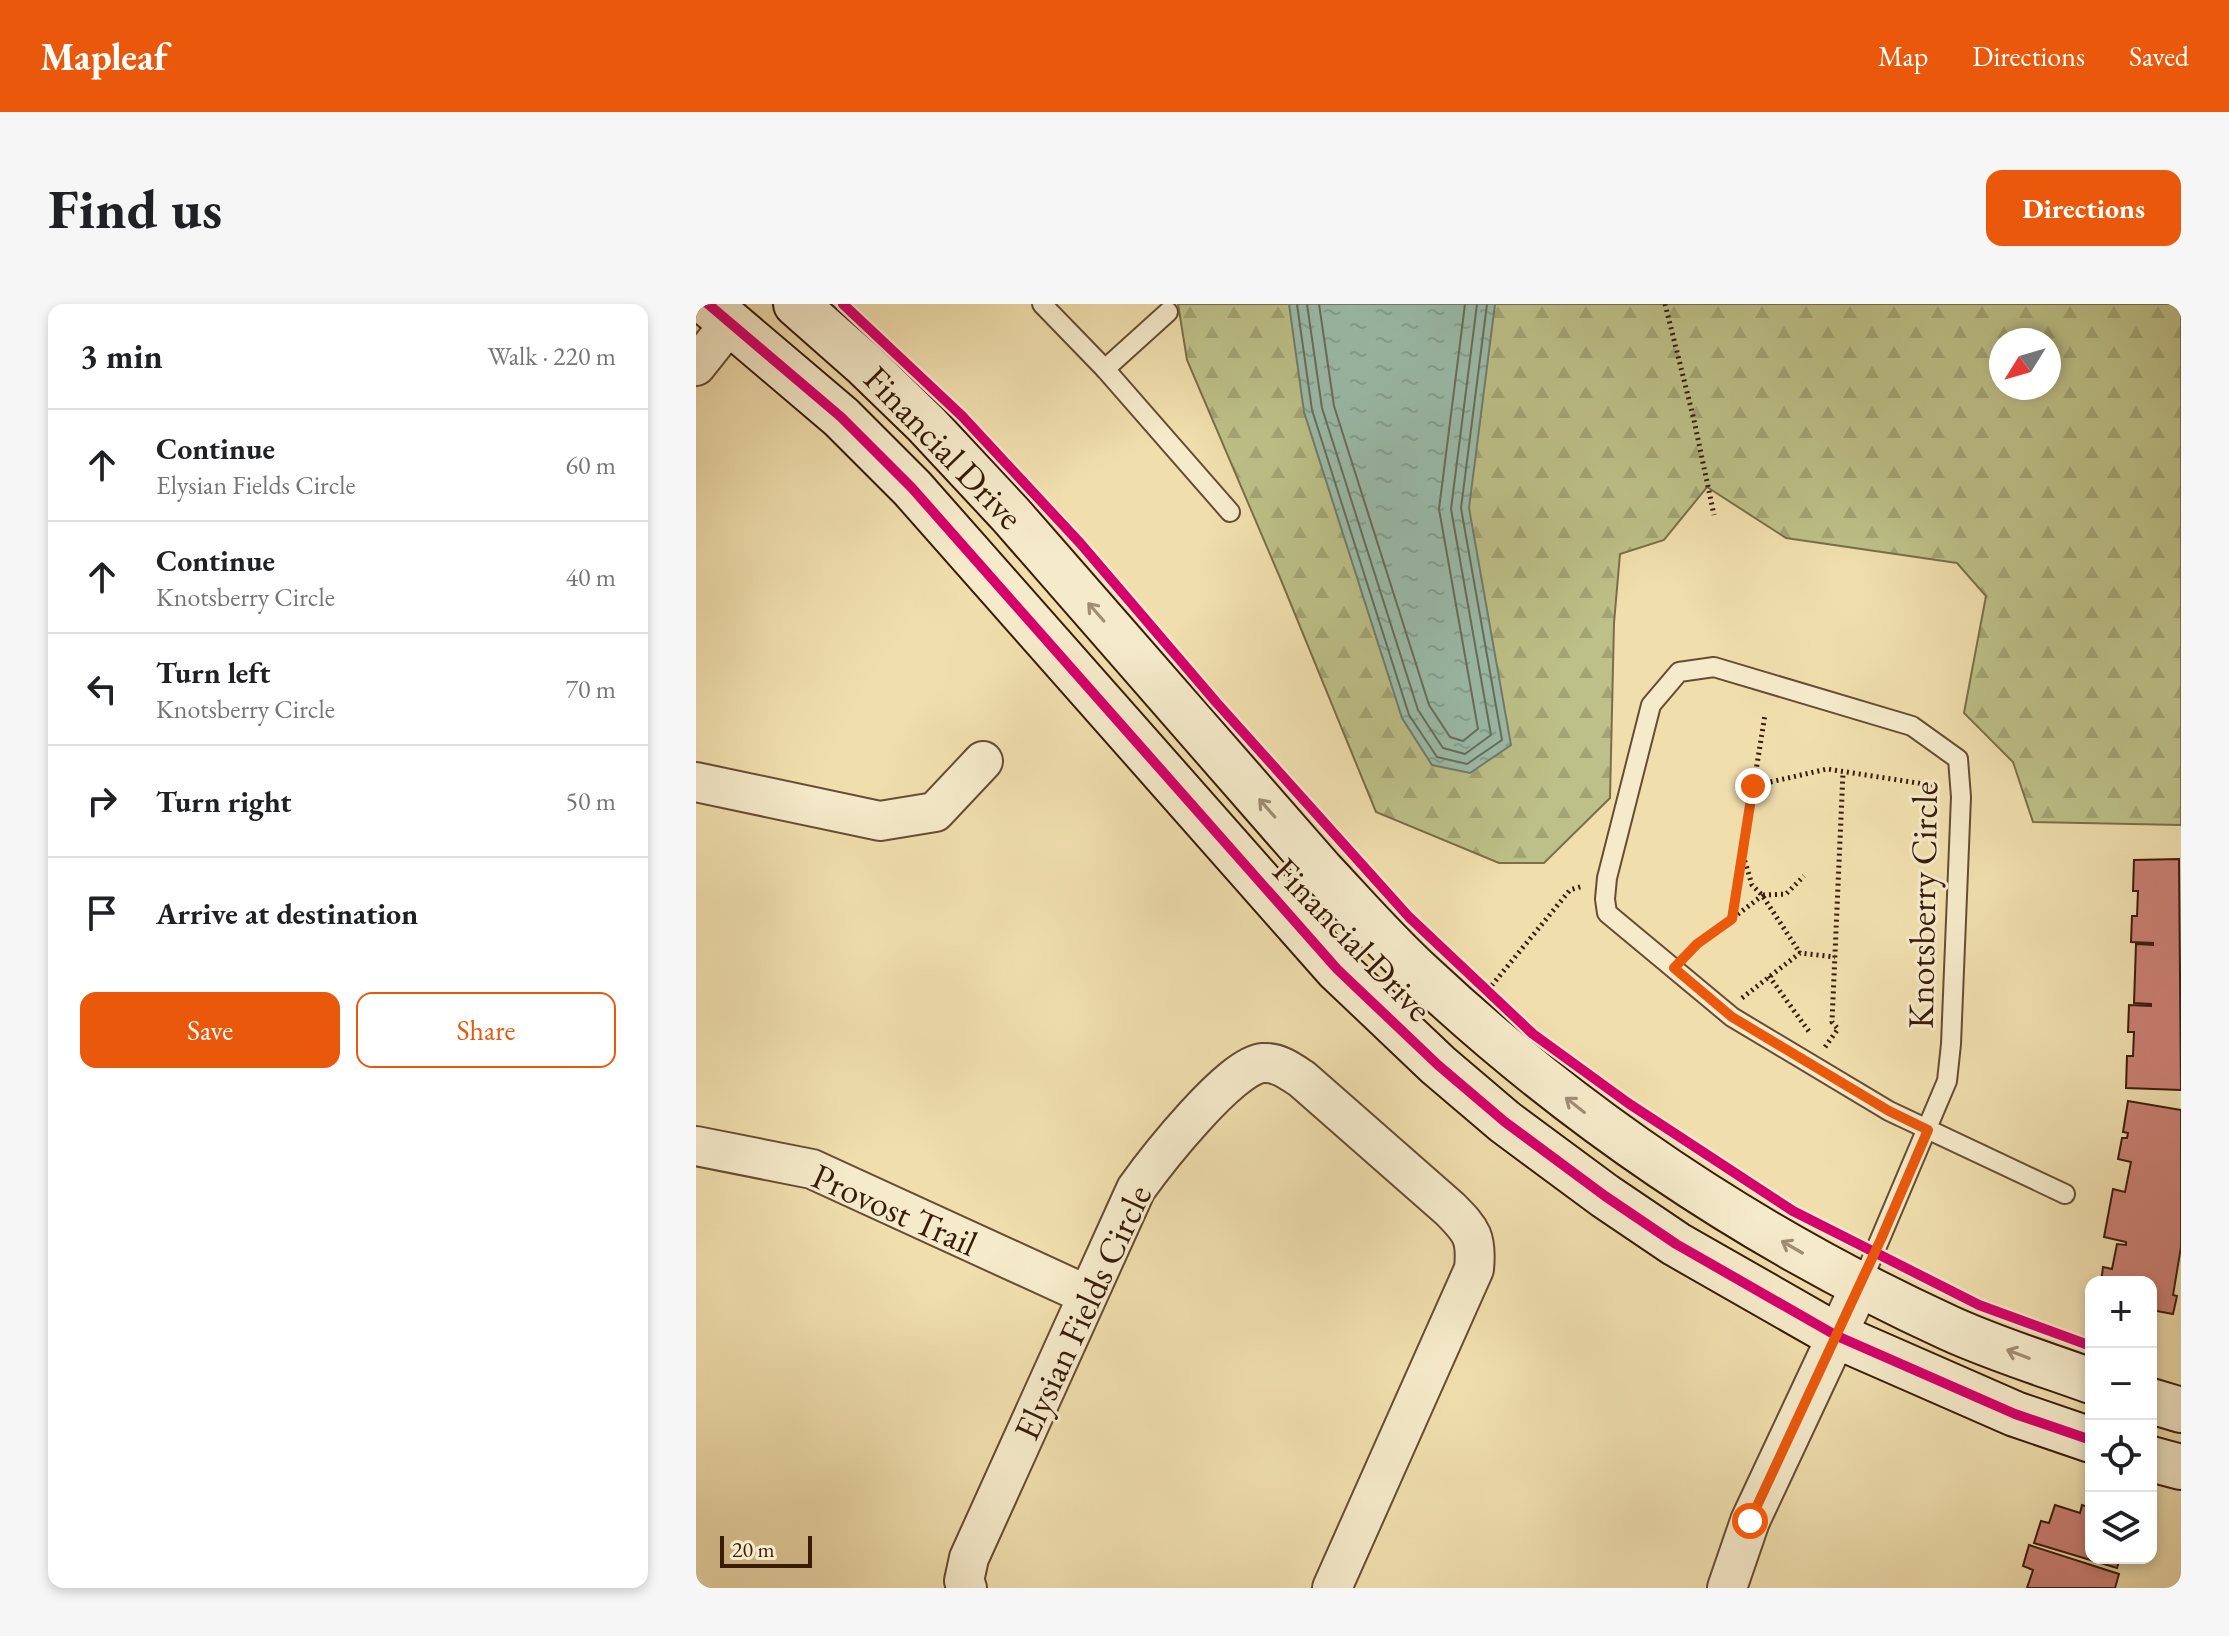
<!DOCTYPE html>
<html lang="en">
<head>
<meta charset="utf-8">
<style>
  :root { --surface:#fff; --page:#f6f6f6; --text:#202124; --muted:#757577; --line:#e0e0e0; --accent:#ea580c }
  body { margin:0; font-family:"EB Garamond",serif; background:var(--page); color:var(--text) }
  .controls { position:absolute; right:24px; bottom:24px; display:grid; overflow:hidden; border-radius:16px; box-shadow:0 4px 12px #0003 }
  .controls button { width:72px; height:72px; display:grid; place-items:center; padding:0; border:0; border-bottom:2px solid var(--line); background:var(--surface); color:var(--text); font:40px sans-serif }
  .compass { position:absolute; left:1293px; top:24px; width:72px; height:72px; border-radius:50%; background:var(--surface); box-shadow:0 4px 12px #0003; rotate:233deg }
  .scale { position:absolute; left:24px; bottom:20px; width:92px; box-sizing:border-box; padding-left:8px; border:4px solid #391b0a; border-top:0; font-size:22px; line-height:28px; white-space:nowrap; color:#391b0a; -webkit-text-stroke:6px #f5eaca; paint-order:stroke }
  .stop { position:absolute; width:24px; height:24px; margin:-18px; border:6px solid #ea580c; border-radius:50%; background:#fff }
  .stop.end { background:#ea580c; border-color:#fff; box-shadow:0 2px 8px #0008 }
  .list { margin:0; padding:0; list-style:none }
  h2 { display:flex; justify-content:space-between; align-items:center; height:104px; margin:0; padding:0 32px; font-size:34px }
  h2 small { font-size:26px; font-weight:400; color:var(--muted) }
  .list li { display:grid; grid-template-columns:52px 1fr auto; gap:24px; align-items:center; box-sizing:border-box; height:112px; padding:0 32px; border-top:2px solid var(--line) }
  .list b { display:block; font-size:30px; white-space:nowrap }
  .list p { margin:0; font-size:26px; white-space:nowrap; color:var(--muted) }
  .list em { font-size:26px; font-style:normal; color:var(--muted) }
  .actions { display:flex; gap:16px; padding:24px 32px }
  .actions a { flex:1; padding:18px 0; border:2px solid var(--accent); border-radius:16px; text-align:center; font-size:28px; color:var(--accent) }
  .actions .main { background:var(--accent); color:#fff }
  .icon { flex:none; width:44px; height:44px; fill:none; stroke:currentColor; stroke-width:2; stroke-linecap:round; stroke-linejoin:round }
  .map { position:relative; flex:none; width:1485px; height:1284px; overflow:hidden; border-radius:16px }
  header { display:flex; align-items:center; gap:48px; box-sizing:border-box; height:112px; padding:0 40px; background:var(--accent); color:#fff }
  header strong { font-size:38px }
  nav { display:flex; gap:44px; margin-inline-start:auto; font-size:28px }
  .intro { display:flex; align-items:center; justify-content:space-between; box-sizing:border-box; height:192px; padding:0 48px }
  h1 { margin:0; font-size:56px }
  .button { padding:20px 36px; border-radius:16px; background:var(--accent); color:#fff; font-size:28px; font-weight:700 }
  main { display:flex; gap:48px; padding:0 48px }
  aside { flex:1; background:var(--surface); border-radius:16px; box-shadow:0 4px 12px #0003 }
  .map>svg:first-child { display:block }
</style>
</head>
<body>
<header>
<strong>Mapleaf</strong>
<nav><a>Map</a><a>Directions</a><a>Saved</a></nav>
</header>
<div class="intro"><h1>Find us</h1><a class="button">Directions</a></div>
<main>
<aside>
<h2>3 min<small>Walk · 220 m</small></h2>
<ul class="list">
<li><svg class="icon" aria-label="ahead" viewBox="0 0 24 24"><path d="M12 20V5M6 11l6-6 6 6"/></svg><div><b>Continue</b><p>Elysian Fields Circle</p></div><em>60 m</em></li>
<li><svg class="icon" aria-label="ahead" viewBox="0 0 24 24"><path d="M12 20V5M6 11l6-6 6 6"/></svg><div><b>Continue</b><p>Knotsberry Circle</p></div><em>40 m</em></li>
<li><svg class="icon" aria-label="left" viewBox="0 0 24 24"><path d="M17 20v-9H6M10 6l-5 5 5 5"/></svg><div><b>Turn left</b><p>Knotsberry Circle</p></div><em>70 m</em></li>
<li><svg class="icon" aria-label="right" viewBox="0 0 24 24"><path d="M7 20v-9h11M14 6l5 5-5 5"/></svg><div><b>Turn right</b></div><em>50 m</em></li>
<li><svg class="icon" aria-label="arrive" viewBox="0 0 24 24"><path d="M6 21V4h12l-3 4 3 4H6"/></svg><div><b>Arrive at destination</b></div></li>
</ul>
<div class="actions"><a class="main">Save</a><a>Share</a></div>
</aside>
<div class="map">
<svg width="1485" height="1284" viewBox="0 0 1485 1284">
  <defs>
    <pattern id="forest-firs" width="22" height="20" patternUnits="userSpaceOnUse" patternTransform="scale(2)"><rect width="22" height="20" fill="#bdc088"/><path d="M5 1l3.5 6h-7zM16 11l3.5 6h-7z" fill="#a3a474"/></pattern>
    <pattern id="water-ripples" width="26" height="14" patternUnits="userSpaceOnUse" patternTransform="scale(2)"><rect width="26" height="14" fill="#9abcab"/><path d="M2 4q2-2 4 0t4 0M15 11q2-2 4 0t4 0" fill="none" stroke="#85a192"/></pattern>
  </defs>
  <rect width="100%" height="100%" fill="#f0dead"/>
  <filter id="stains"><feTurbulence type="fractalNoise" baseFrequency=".0025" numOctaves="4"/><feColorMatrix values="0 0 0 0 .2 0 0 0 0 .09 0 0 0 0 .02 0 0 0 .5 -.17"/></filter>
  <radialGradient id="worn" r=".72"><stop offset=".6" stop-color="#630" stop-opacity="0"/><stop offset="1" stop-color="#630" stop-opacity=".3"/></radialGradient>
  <path fill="url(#forest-firs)" stroke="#7b6e49" stroke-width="2" fill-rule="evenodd" d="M482 0H1485V521L1337 518 1317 458 1268 409 1290 292 1261 259 1090 234 1011 183 968 236 924 250 918 319 914 494 848 559H803L680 508 585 276 491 56ZM1305 36H1353V84H1305Z"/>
  <polygon fill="url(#water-ripples)" stroke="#737c6b" stroke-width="2" points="593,0 799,0 773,204 815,441 774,469 736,461 706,414 608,108"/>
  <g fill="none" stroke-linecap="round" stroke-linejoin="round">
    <g stroke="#6a6c5a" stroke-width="2">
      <polyline points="601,0 616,106 713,411 741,453 771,460 806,436 765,204 791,0"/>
      <polyline points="611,0 626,104 722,406 747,444 769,450 795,431 755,205 781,0"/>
      <polyline points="623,0 638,102 733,401 754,433 767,437 782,425 743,205 769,0"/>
    </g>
  </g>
  <g fill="#ca7e72" stroke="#391b0a" stroke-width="2">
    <polygon points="1483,555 1485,786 1430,784 1431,752 1437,752 1438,728 1432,728 1433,701 1455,702 1455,700 1438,699 1440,640 1457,641 1457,639 1435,638 1436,612 1441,612 1442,587 1437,587 1438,556"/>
    <polygon points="1432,797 1485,806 1485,943 1477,991 1481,992 1477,1010 1455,1006 1455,978 1405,978 1407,963 1416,965 1421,940 1430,941 1430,938 1408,933 1417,885 1429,888 1435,858 1422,855 1426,834 1431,834 1432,829 1427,828"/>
    <polygon points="1359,1201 1384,1209 1386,1201 1395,1204 1395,1254 1424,1254 1421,1264 1338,1239 1345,1217 1353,1219"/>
    <polygon points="1333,1241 1423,1270 1419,1284 1331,1284 1337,1266 1327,1262"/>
  </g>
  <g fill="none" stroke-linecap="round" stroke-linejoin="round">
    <g stroke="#674c33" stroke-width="22">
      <g id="lane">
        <polyline points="346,0 409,65 534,208"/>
        <polyline points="409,65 472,8"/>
        <polyline points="1165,980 1251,777 1255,740 1265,493 1262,455 1216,422 1018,363 983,368 955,401 911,574 909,595 911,609 1036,713 1193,807 1369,890"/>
      </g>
    </g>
    <g stroke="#674c33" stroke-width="42">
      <g id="street">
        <polyline points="0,62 35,18"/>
        <polyline points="0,478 184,517 239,508 287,457"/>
        <polyline points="0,842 116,865 391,991"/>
        <path d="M271 1284 268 1277 273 1254 440 885C460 857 535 761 567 759 582 758 594 767 606 775L754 905C776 927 781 934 778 965L636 1284"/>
        <polyline points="1031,1284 1054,1217 1165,980"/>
      </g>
    </g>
    <g stroke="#391b0a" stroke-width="48">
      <g id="secondary">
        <polyline points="12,0 145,113 216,184 641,665 742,761 809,818 909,892 980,940 1141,1032 1319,1110 1395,1136"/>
        <path d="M100 0 168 60 230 120 314 210 625 566C658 601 690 638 726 671 881 816 1059 935 1253 1024 1299 1045 1348 1060 1395 1077"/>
        <polyline points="1455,1097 1485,1106"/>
        <polyline points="1455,1155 1485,1163"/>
      </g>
    </g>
    <g stroke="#391b0a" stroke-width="5" stroke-dasharray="2 4" stroke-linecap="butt">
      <polyline points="969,0 998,116 1018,211"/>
      <polyline points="1057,482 1131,465 1241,482"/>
      <polyline points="1047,551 1056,581 1066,591 1104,649"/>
      <polyline points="1067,591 1090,590 1108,572"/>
      <polyline points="1037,614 1067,591"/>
      <polyline points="992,649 1036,615 1069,411"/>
      <polyline points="1073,672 1114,729"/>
      <polyline points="792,686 874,586 887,582"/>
      <polyline points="1046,694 1104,649 1139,653"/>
      <polyline points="1129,743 1142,725 1136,718 1147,468"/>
    </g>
    <use href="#lane" stroke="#f5eaca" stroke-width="18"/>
    <use href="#street" stroke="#f5eaca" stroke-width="38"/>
    <use href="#secondary" stroke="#f5eaca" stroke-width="44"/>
    <g stroke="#f5eaca" stroke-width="15">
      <g id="cycleway">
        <polyline points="12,0 145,113 216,184 641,665 742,761 809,818 909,892 980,940 1141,1032 1319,1110 1395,1136"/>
        <polyline points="147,0 266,112 384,239 520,398 713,613 837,730 932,799 1097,907 1283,1001 1395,1042"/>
      </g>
    </g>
    <use href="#cycleway" stroke="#d6006c" stroke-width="10"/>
  </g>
  <defs><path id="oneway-shaft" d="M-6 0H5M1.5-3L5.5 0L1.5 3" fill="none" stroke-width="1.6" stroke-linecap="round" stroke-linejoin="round" transform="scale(2)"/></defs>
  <g stroke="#a08d74">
    <use href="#oneway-shaft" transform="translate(400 308) rotate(-131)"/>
    <use href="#oneway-shaft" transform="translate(571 504) rotate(-131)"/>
    <use href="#oneway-shaft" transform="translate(879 801) rotate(-142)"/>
    <use href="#oneway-shaft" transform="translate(1096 943) rotate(-150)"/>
    <use href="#oneway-shaft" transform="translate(1322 1050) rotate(-159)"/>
  </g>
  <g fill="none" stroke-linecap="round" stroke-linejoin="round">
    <polyline stroke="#ea580c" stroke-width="10" points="1054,1217 1185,935 1232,826 1193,807 1036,713 978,664 1001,640 1036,615 1057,482"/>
  </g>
  <g text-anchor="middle" stroke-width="6" stroke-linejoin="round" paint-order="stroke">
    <g font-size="36" fill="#391b0a" stroke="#f5eaca">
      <text transform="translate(248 143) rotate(46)" y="13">Financial Drive</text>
      <text transform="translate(1226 601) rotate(-89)" y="13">Knotsberry Circle</text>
      <text transform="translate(657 635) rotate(46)" y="13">Financial Drive</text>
      <text transform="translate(199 905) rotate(24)" y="13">Provost Trail</text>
      <text transform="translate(386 1008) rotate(-65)" y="13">Elysian Fields Circle</text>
    </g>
  </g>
  <rect width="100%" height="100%" filter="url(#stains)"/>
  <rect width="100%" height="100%" fill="url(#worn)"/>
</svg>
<div class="controls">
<button>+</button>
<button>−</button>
<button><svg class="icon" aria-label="locate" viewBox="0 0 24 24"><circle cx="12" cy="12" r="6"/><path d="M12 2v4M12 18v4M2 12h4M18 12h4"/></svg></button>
<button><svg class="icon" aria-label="layers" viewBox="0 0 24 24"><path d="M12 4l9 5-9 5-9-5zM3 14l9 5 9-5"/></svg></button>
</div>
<svg class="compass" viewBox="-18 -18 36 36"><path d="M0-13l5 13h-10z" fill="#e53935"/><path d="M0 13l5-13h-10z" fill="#757577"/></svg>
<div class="scale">20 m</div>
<div class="stop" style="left:1054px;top:1217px"></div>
<div class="stop end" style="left:1057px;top:482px"></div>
</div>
</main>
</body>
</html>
